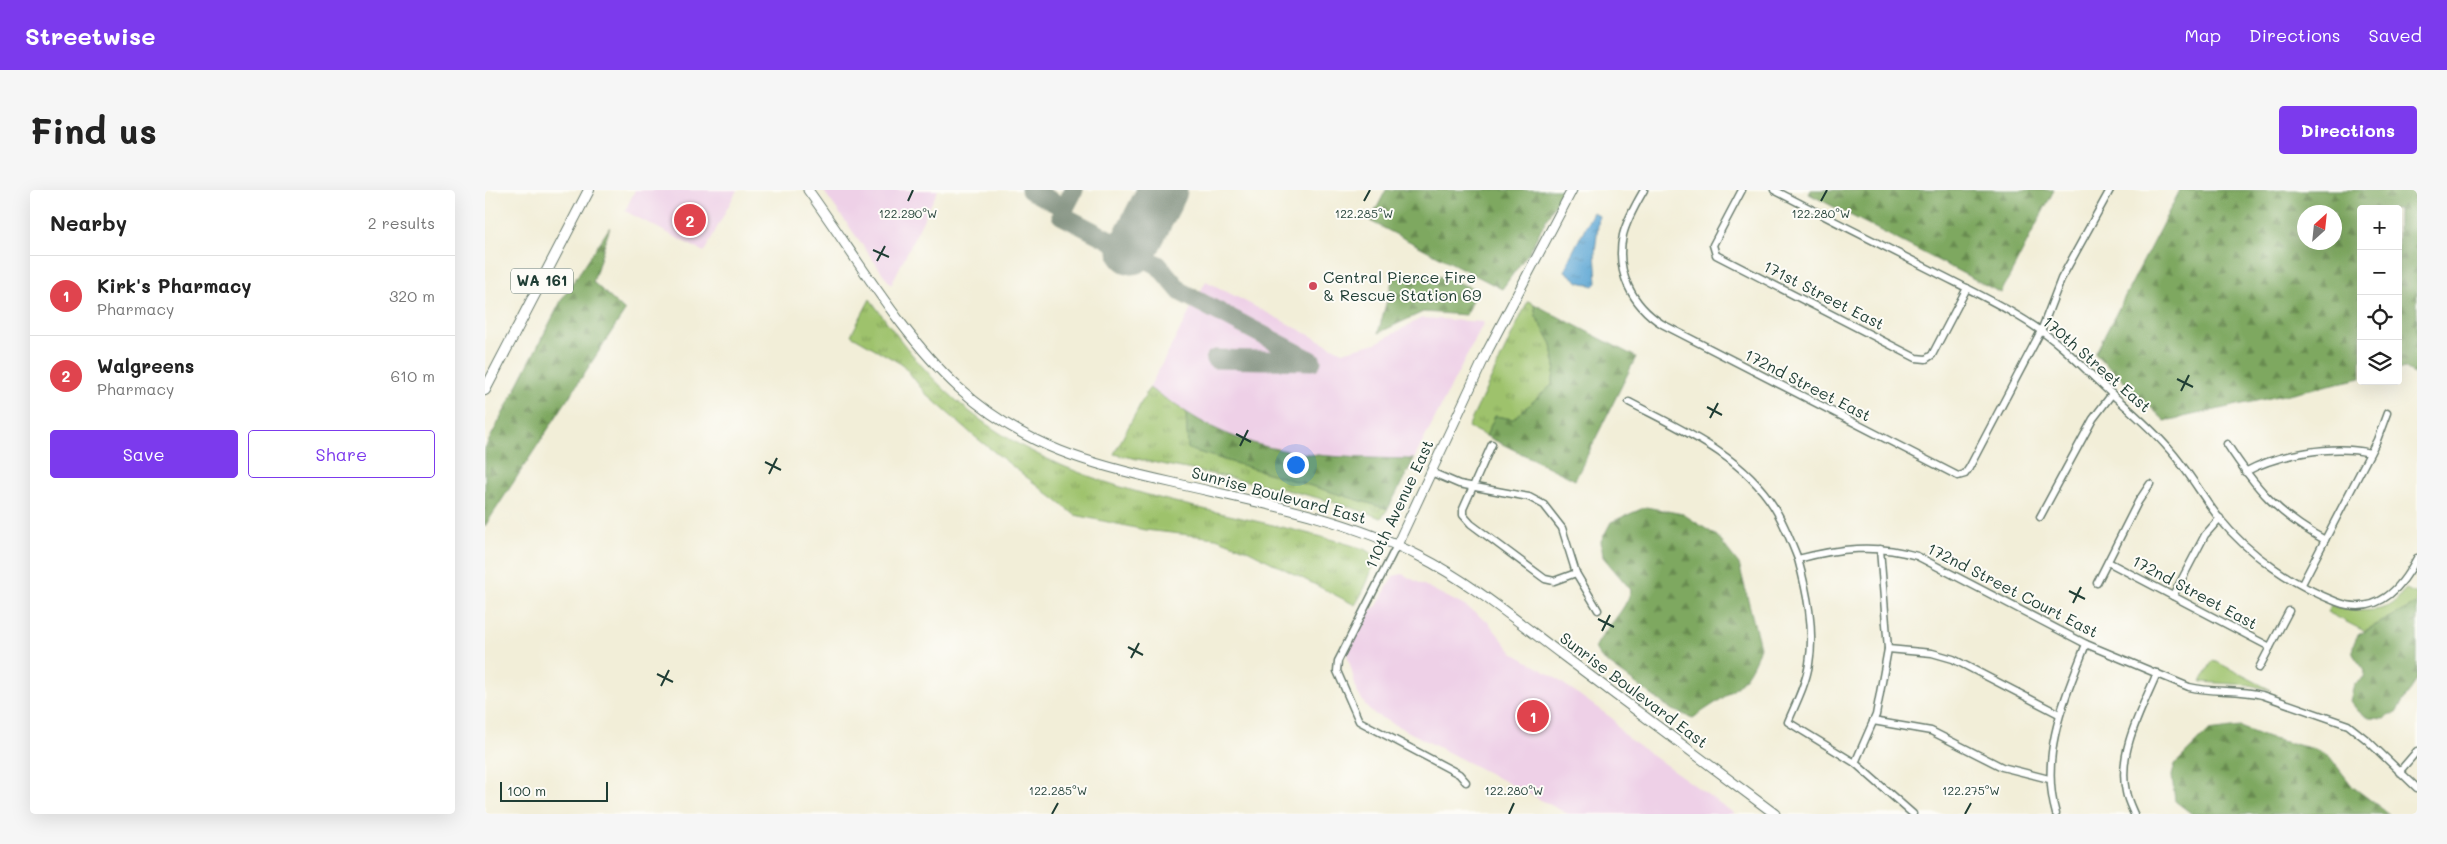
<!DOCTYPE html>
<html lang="en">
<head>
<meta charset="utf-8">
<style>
  :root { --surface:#fff; --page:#f6f6f6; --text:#222; --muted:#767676; --line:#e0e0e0; --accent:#7c3aed }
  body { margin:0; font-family:Mali,sans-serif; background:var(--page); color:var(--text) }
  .controls { position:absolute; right:15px; top:15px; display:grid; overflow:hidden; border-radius:5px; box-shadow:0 5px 20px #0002 }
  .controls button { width:45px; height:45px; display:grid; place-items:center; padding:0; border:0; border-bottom:1px solid var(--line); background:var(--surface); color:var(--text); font:25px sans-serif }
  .compass { position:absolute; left:1812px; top:15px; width:45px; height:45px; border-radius:50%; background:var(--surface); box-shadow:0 5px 20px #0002; rotate:27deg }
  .scale { position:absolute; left:15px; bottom:12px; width:108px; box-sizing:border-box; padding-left:5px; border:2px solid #1f3d34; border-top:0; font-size:14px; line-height:18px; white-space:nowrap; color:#1f3d34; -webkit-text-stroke:4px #fdfcf7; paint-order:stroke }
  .you { position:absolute; left:810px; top:274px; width:18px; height:18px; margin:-12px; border:4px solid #fff; border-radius:50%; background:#1a73e8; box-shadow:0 0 0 8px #1a73e833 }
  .badge { display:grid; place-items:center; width:32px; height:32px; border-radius:50%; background:var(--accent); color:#fff; font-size:16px; font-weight:700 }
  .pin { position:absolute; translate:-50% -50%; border:2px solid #fff; box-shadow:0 1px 5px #0006 }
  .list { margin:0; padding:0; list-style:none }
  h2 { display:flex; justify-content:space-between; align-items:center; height:65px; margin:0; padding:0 20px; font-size:21px }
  h2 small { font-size:16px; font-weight:400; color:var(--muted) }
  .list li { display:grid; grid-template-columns:32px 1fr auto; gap:15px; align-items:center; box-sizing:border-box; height:80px; padding:0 20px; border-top:1px solid var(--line) }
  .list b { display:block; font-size:19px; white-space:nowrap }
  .list p { margin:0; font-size:16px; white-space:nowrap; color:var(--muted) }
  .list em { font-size:16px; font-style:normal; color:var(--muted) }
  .actions { display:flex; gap:10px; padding:15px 20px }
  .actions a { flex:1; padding:11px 0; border:1px solid var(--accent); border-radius:5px; text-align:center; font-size:18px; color:var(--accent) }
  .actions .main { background:var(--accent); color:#fff }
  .icon { flex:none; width:28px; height:28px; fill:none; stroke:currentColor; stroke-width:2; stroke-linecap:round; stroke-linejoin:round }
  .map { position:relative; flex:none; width:1932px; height:624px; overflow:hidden; border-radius:5px }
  header { display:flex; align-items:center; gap:30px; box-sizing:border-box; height:70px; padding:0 25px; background:var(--accent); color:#fff }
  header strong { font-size:24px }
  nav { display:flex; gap:28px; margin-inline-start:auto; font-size:18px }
  .intro { display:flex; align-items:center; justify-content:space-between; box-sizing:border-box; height:120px; padding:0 30px }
  h1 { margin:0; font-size:35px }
  .button { padding:12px 22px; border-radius:5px; background:var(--accent); color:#fff; font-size:18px; font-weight:700 }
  main { display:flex; gap:30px; padding:0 30px }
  aside { flex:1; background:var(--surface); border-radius:5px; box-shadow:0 5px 20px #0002 }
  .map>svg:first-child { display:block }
</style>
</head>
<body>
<header>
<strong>Streetwise</strong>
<nav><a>Map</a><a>Directions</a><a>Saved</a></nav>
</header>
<div class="intro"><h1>Find us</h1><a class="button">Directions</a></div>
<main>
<aside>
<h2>Nearby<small>2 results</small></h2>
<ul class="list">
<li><span class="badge" style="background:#e0444e">1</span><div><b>Kirk's Pharmacy</b><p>Pharmacy</p></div><em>320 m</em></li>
<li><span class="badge" style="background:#e0444e">2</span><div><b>Walgreens</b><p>Pharmacy</p></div><em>610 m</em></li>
</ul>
<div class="actions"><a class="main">Save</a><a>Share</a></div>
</aside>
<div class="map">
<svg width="1932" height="624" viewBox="0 0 1932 624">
  <defs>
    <pattern id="grass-tufts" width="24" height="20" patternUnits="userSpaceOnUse" patternTransform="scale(1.25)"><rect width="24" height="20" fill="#9ec26c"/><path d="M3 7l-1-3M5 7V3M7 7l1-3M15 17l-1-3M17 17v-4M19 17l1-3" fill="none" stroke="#809f5a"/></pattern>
    <pattern id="forest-firs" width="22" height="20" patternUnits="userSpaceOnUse" patternTransform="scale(1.25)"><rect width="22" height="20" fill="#7ea860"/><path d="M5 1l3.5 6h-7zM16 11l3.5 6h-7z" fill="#678a50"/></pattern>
    <pattern id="water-ripples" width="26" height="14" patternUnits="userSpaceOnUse" patternTransform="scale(1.25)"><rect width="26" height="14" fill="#5ca6d4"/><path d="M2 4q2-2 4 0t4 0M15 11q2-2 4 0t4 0" fill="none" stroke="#4b88ad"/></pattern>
  </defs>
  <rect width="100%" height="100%" fill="#fdfcf7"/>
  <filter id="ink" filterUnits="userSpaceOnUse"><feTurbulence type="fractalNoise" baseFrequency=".02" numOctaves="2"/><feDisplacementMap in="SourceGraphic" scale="10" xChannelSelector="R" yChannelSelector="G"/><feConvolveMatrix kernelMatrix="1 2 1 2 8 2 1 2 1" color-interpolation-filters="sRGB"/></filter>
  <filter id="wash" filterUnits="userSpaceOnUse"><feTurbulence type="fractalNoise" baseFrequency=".0096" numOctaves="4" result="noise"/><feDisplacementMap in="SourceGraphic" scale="20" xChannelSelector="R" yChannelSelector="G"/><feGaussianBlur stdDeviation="1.12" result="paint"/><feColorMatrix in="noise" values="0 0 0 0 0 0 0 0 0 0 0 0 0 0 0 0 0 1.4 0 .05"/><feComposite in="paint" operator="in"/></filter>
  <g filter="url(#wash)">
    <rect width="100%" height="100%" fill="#f2eed8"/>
    <g fill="#eed0e7">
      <polygon points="150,0 252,0 219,62 140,21"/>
      <polygon points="338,0 453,0 406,95"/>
      <polygon points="721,91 857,162 891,153 937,128 999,132 929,269 827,267 752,250 716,232 664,198"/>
      <polygon points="917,384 978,415 1002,431 1028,463 1069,487 1128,529 1132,537 1144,549 1250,624 1083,624 891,525 883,519 872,502 862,463 884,420 892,416 908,386"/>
    </g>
    <g fill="url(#grass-tufts)" stroke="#5e8050">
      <path d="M385 109C409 142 432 174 462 202 575 309 738 315 879 359L887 364C891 377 878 403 870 415L760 359 731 348 660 340 590 325 489 246 441 204 418 175 366 145Z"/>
      <polygon points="1043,111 1049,114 1051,126 1067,154 1070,177 1067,195 1028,229 1010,226 1001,246 983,237"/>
      <path d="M664 198 701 222 703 259 903 319 896 328C810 296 718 284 629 264Z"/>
    </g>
    <g fill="url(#forest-firs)" stroke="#4e724a" fill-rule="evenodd">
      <polygon points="901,0 1077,0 1044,62 1017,99 885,31"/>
      <polygon points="1326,0 1569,0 1516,103 1324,4"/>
      <path d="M1695 0H1932V186L1919 178 1913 180V19H1876V188L1680 231 1610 164ZM1820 22H1850V52H1820Z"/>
      <polygon points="125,37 108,92 140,121 0,336 0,258 77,109"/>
      <polygon points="950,85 991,99 981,125 938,122 893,143 908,88"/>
      <polygon points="1049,114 1151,167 1090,290 1001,246 1010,226 1028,229 1067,195 1070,177 1067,154 1051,126"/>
      <path d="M701 222C772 269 847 267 929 269L903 319 703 259Z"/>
      <path d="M1161 317 1198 324 1232 346 1254 374 1275 457C1262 499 1240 505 1208 528L1187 520 1116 468 1110 458C1120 437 1140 423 1146 400L1118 367 1116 351 1126 332Z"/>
      <path d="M1932 413V490L1911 522 1899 529 1884 528 1873 521 1865 511 1869 495 1879 487 1880 481C1870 466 1862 464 1873 445Z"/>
      <polygon points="1755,537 1783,548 1830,559 1844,566 1868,597 1904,624 1707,624 1690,611 1687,586 1690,574 1723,541"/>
    </g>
    <g fill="#9ec26c" stroke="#5e8050">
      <path d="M1921 399 1932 404V413L1879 441 1842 422 1846 415C1862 421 1898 425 1911 411 1914 407 1917 402 1921 399Z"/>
      <polygon points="1728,470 1786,500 1764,495 1716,492"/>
    </g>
    <polygon fill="url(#water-ripples)" stroke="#3e7284" points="1108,22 1114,26 1110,62 1112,93 1109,96 1094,92 1080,81 1084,69"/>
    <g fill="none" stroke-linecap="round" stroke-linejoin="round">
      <g stroke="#889686" stroke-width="19">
        <polyline points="545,0 580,18"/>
        <polyline points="589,0 576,25 673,75 696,102 827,171 730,169"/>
      </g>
      <polyline stroke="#889686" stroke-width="49" points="647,60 678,0"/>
    </g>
  </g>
  <g filter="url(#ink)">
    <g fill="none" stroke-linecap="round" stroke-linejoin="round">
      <g stroke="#697b6d" stroke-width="9">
        <g id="street">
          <path d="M1159 0C1151 14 1142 29 1138 45 1130 82 1147 115 1177 134L1473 286 1480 284 1484 278 1556 141 1576 89 1625 0"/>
          <polyline points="1257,0 1228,55 1231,65 1431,168 1441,169 1447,165 1482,98"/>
          <path d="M1289 0C1343 28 1398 56 1452 83 1495 105 1541 126 1578 158 1595 173 1611 190 1628 205 1647 222 1667 239 1684 259 1703 280 1717 306 1734 328 1764 365 1808 395 1852 412 1892 427 1916 399 1932 368"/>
          <path d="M1144 212C1195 239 1257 265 1289 317 1299 333 1306 351 1313 369 1354 358 1391 354 1432 366L1601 454 1704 497C1728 503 1753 499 1777 505L1863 535 1882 550 1932 598"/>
          <polyline points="1007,254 978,319 978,325 986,334 1060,389 1069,391 1091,383"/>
          <path d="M1742 254C1770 297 1793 325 1840 350"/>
          <polyline points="946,282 974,294 1044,307 1059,315 1077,338 1091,383 1113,420"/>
          <path d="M1760 282C1793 264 1849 254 1885 263"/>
          <polyline points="1555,327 1608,229 1627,204"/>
          <polyline points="912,355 853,471 852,481 874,531 974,584 981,592"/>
          <path d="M1313 369C1322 402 1330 439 1324 474 1321 494 1311 513 1303 532L1370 573 1428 624"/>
          <polyline points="1623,372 1785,457"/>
          <polyline points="1612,393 1653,312 1665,294"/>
          <polyline points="1817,394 1892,250 1902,223"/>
          <polyline points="1688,406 1720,345 1735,328"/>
          <polyline points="1403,459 1447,463 1468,469 1574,524"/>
          <polyline points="1774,478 1804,421"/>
          <polyline points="1388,531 1446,541 1517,577 1564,589"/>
          <polyline points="1370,573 1391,525 1403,459 1395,359"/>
          <polyline points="1914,582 1932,561"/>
          <path d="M1571 624C1554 565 1580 508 1601 454"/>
          <path d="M1649 624C1646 617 1642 609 1641 602 1632 562 1657 519 1672 483"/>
        </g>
      </g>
      <g stroke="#697b6d" stroke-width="11">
        <g id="secondary">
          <path d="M323 0C370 65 416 145 474 198 539 257 607 275 689 293 771 312 858 327 934 366 987 393 1033 432 1080 467 1150 520 1220 572 1290 624"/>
          <polyline points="912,355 1003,160 1087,0"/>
        </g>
      </g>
      <g stroke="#697b6d" stroke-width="12">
        <polyline id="primary" points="0,200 104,0"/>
      </g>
      <use href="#street" stroke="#fff" stroke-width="6"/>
      <use href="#secondary" stroke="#fff" stroke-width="9"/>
      <use href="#primary" stroke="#fff" stroke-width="10"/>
    </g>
  </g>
  <path fill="none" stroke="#1f3d34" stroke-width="2" d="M423 11 428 0M879 11 885 0M1336 11 1342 0M388 60 404 67M392 71 400 56M1692 189 1708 197M1696 201 1704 185M1222 217 1237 225M1225 228 1233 213M751 244 766 252M755 256 763 240M280 272 296 280M284 284 292 268M1584 401 1600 409M1588 413 1596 397M1113 429 1129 437M1117 441 1125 425M643 457 658 465M646 468 654 453M172 484 188 492M176 496 184 480M567 624 573 613M1024 624 1029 613M1480 624 1486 613"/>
  <circle fill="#d1495b" stroke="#fdfcf7" stroke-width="2" cx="828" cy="96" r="5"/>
  <g text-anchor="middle" stroke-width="4" stroke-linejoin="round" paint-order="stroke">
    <rect fill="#fdfcf7" stroke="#62766e" stroke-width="1" x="26" y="78.5" width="62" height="25" rx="4"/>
    <g font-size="15" font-weight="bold" fill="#1f3d34">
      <text x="57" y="96">WA 161</text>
    </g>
    <g font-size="16" fill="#1f3d34" stroke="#fdfcf7" text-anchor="start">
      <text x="838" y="93">Central Pierce Fire<tspan x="838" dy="18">&amp; Rescue Station 69</tspan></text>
    </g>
    <g font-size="16" fill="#1f3d34" stroke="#fdfcf7">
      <text transform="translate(1339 105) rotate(27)" y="6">171st Street East</text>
      <text transform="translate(1612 174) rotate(41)" y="6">170th Street East</text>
      <text transform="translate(1323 195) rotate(27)" y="6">172nd Street East</text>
      <text transform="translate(794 305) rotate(15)" y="6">Sunrise Boulevard East</text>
      <text transform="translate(914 314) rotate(-65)" y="6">110th Avenue East</text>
      <text transform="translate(1528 400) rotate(27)" y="6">172nd Street Court East</text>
      <text transform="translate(1710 402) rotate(28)" y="6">172nd Street East</text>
      <text transform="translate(1149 500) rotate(37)" y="6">Sunrise Boulevard East</text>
    </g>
  </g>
  <g font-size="12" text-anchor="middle" fill="#1f3d34" stroke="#fdfcf7" stroke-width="4" stroke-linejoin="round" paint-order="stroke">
    <text x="423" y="28">122.290°W</text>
    <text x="879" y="28">122.285°W</text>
    <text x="1336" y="28">122.280°W</text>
    <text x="573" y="605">122.285°W</text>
    <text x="1029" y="605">122.280°W</text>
    <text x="1486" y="605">122.275°W</text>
  </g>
</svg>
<div class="controls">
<button>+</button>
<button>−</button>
<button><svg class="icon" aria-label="locate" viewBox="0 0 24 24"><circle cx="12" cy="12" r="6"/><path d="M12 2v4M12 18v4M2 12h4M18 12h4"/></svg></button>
<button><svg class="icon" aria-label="layers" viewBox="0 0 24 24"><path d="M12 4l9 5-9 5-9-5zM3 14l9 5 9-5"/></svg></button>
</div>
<svg class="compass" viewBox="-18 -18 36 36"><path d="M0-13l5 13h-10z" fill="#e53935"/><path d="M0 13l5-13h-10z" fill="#767676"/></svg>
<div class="scale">100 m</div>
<div class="you"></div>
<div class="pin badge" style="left:1048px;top:526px;background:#e0444e">1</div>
<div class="pin badge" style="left:205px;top:30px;background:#e0444e">2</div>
</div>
</main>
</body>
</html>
